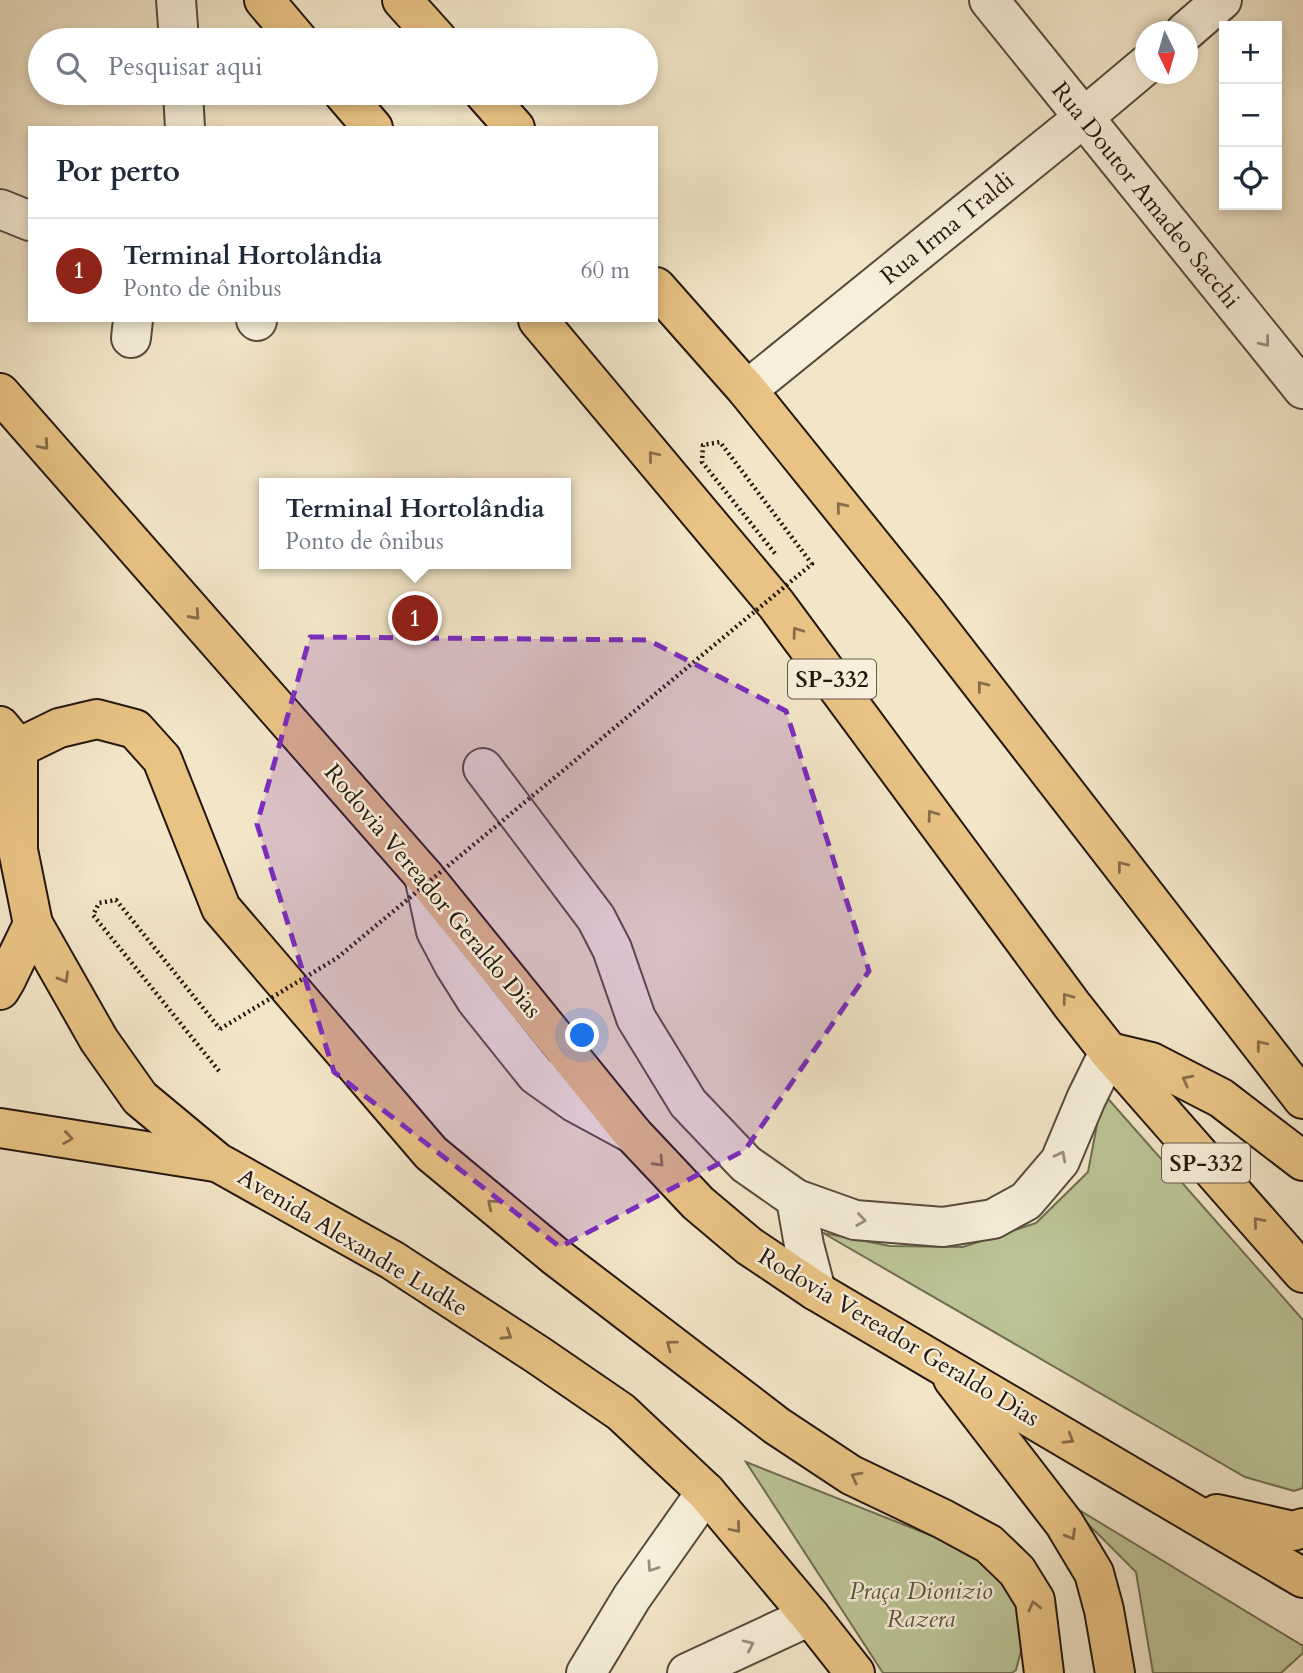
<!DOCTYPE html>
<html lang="pt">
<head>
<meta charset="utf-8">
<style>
  :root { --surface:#fff; --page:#f6f6f7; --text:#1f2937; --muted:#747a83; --line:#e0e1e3; --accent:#8f2418 }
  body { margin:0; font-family:Cardo,serif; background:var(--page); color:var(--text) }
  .controls { position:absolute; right:21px; top:21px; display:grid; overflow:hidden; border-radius:0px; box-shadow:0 4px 10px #0003 }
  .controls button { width:63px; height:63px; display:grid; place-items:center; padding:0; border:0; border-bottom:2px solid var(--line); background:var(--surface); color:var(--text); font:35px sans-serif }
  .compass { position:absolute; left:1135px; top:21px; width:63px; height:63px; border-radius:50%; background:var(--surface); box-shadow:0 4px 10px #0003; rotate:175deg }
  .you { position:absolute; left:583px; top:1036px; width:24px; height:24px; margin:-18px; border:5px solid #fff; border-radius:50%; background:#1a73e8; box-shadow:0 0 0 10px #1a73e833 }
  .badge { display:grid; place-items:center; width:46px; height:46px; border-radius:50%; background:var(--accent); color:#fff; font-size:23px; font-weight:700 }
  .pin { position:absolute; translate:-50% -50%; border:4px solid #fff; box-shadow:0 2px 7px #0006 }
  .popup { position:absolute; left:259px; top:478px; width:312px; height:91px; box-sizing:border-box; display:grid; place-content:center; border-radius:0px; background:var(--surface); filter:drop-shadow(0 2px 5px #0005); font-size:23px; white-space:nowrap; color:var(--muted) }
  .popup b { font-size:26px; color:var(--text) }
  .popup::after { content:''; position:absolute; left:50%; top:100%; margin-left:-14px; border:14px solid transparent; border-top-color:var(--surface) }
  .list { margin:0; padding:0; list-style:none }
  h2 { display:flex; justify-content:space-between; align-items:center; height:91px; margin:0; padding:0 28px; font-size:30px }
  h2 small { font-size:23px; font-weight:400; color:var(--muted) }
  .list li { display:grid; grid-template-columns:46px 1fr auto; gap:21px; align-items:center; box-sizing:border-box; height:105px; padding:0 28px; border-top:2px solid var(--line) }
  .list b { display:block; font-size:26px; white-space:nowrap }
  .list p { margin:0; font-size:23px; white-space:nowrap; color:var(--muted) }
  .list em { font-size:23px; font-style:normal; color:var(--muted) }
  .icon { flex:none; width:38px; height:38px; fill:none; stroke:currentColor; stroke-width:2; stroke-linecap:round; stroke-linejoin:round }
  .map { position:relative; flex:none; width:1303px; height:1673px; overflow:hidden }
  .search { position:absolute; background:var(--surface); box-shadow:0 4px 10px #0003; left:28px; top:28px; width:630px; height:77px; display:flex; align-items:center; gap:18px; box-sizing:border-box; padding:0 24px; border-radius:38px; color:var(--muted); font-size:26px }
  .panel { position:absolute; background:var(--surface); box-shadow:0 4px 10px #0003; left:28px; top:126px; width:630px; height:196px; border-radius:0px }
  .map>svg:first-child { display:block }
</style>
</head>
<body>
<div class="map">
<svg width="1303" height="1673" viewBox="0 0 1303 1673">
  <rect width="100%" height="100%" fill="#f2e6c8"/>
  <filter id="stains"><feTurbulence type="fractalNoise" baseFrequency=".00286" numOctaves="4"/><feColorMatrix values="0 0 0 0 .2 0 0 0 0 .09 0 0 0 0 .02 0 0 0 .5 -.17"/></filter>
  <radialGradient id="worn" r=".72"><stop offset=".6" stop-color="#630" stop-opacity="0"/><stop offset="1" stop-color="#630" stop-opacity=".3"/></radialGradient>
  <g fill="#bcc495" stroke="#706e52" stroke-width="2">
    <polygon points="1103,1093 1303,1320 1303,1488 1294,1491 1245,1477 823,1233 890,1246 963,1247 1036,1223 1088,1172"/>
    <polygon points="746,1462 970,1551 1014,1588 1024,1640 1016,1670 1012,1673 883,1673"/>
    <polygon points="1066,1502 1303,1646 1303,1653 1281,1673 1153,1673 1136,1572"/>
  </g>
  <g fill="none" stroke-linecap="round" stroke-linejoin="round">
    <g stroke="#584b3d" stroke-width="42">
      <g id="minor">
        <polyline points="176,0 179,40"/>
        <polyline points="989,0 1303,389"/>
        <polyline points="1185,32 1222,0"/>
        <polyline points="183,93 185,128"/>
        <polyline points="0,209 30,221"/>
        <polyline points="256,320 257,321"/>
        <polyline points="131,338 133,320"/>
        <polyline points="747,390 1083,118 1146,65"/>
        <polyline points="483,768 596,918 612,949 636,1018 688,1103 746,1164 796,1199 855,1220 943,1227 993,1219 1026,1201 1060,1161 1086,1099 1109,1052"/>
        <polyline points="424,876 436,931 454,965 476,1000 536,1075 574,1102 633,1134"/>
        <polyline points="796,1199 804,1245 816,1291"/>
        <polyline points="586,1673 632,1597 706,1492"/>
        <polyline points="687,1673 810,1616"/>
      </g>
    </g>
    <g stroke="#25170f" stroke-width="42">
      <g id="major">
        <polyline points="264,0 298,40"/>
        <polyline points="402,0 438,40"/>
        <polyline points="343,93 373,128"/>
        <polyline points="484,93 515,128"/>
        <polyline points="656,287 747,390 925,611 1303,1099"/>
        <polyline points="538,320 776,604 1072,1005 1109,1052 1303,1273"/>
        <polyline points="0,393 424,876 633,1134 698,1203 749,1246 816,1291 1303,1578"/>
        <polyline points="0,726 18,748 18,850 33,924 99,1040 140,1098 217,1162 392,1260 538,1355 621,1412 706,1492 810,1616 855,1673"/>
        <polyline points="18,748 59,728 97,719 135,729 162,759 221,908 431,1153 555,1256 777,1426 851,1475 943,1519 989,1544 1017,1571 1035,1600 1044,1673"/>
        <polyline points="0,990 6,980 33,924"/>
        <polyline points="1109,1052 1151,1062 1221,1098 1303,1161"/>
        <polyline points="0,1128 215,1162"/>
        <polyline points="953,1379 1064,1523 1094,1573 1104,1610 1115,1673"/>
        <polyline points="1217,1514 1293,1531 1303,1528"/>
      </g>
    </g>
    <polyline stroke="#25170f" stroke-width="4.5" stroke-dasharray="2 3.5" stroke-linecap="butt" points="219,1071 93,915 99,903 116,900 220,1029"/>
    <use href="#minor" stroke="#f7efdb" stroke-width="38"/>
    <use href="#major" stroke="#e9c384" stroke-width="38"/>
    <polyline stroke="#25170f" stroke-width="4.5" stroke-dasharray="2 3.5" stroke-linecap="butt" points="220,1029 337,958 812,564 720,442 703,445 702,462 777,556"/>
  </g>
  <defs><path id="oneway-chevron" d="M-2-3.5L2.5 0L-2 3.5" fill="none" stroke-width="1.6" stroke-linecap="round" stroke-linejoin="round" transform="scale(1.75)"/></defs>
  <g stroke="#988e7f">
    <use href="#oneway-chevron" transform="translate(1265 342) rotate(51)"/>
    <use href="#oneway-chevron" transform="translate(1061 1156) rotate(-62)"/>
    <use href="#oneway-chevron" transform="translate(861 1220) rotate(8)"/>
    <use href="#oneway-chevron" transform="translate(652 1567) rotate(124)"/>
    <use href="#oneway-chevron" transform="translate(749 1645) rotate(-25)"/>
  </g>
  <g stroke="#876d4a">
    <use href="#oneway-chevron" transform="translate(44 445) rotate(49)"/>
    <use href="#oneway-chevron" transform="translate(653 456) rotate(-130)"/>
    <use href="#oneway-chevron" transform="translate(841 507) rotate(-129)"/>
    <use href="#oneway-chevron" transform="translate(195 615) rotate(48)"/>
    <use href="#oneway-chevron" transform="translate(797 632) rotate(-126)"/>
    <use href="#oneway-chevron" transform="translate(982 686) rotate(-128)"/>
    <use href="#oneway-chevron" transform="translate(932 815) rotate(-126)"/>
    <use href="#oneway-chevron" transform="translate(1122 866) rotate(-128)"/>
    <use href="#oneway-chevron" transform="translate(64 978) rotate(60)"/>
    <use href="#oneway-chevron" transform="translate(1067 998) rotate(-127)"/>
    <use href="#oneway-chevron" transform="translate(1261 1045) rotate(-128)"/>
    <use href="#oneway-chevron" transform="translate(1187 1080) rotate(-153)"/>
    <use href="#oneway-chevron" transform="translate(68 1138) rotate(8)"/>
    <use href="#oneway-chevron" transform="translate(659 1162) rotate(46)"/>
    <use href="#oneway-chevron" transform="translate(492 1204) rotate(-140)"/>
    <use href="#oneway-chevron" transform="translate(1258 1222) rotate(-131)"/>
    <use href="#oneway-chevron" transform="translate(507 1335) rotate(33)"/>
    <use href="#oneway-chevron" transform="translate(671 1345) rotate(-143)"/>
    <use href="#oneway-chevron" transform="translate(1069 1439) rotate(31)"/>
    <use href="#oneway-chevron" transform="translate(856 1477) rotate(-152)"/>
    <use href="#oneway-chevron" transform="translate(736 1528) rotate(50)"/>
    <use href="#oneway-chevron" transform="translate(1071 1535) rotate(59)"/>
    <use href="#oneway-chevron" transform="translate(1034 1606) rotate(-104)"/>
  </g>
  <path fill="#7b2cbf" fill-opacity="0.2" stroke="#7b2cbf" stroke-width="5" stroke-dasharray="14 9" stroke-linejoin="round" d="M310 637 648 640 786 711 869 971 745 1150 560 1247 334 1072 257 824Z"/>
  <g text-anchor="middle" stroke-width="5" stroke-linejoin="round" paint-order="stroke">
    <g fill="#f7efdb" stroke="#64584c" stroke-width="2">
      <rect x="788" y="659.5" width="88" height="39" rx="5"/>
      <rect x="1162" y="1143.5" width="88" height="39" rx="5"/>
    </g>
    <g font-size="23" font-weight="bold" fill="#25170f">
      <text x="832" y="687">SP-332</text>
      <text x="1206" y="1171">SP-332</text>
    </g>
    <g font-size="24" fill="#25170f" stroke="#f7efdb">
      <text transform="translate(1146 195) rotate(51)" y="8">Rua Doutor Amadeo Sacchi</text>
      <text transform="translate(947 228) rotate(-39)" y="8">Rua Irma Traldi</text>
      <text transform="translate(433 891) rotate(50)" y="8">Rodovia Vereador Geraldo Dias</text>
      <text transform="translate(353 1242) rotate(31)" y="8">Avenida Alexandre Ludke</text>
      <text transform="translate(899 1337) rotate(31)" y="8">Rodovia Vereador Geraldo Dias</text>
    </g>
    <g font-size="24" font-style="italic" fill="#5a543e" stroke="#f7efdb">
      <text x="921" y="1599">Praça Dionizio<tspan x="921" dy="28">Razera</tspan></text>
    </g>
  </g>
  <rect width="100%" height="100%" filter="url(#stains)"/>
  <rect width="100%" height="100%" fill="url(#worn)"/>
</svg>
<div class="controls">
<button>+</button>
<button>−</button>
<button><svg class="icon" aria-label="locate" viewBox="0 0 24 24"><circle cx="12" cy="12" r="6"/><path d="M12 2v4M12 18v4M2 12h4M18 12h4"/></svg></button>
</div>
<svg class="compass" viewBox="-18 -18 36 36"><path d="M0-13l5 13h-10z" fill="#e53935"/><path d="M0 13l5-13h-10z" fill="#747a83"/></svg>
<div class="you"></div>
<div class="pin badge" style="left:415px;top:618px">1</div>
<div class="popup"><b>Terminal Hortolândia</b>Ponto de ônibus</div>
<div class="search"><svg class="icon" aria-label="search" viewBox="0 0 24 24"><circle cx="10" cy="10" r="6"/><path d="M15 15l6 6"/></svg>Pesquisar aqui</div>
<section class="panel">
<h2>Por perto<small></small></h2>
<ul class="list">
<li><span class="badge">1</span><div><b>Terminal Hortolândia</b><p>Ponto de ônibus</p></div><em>60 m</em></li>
</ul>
</section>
</div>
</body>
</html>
